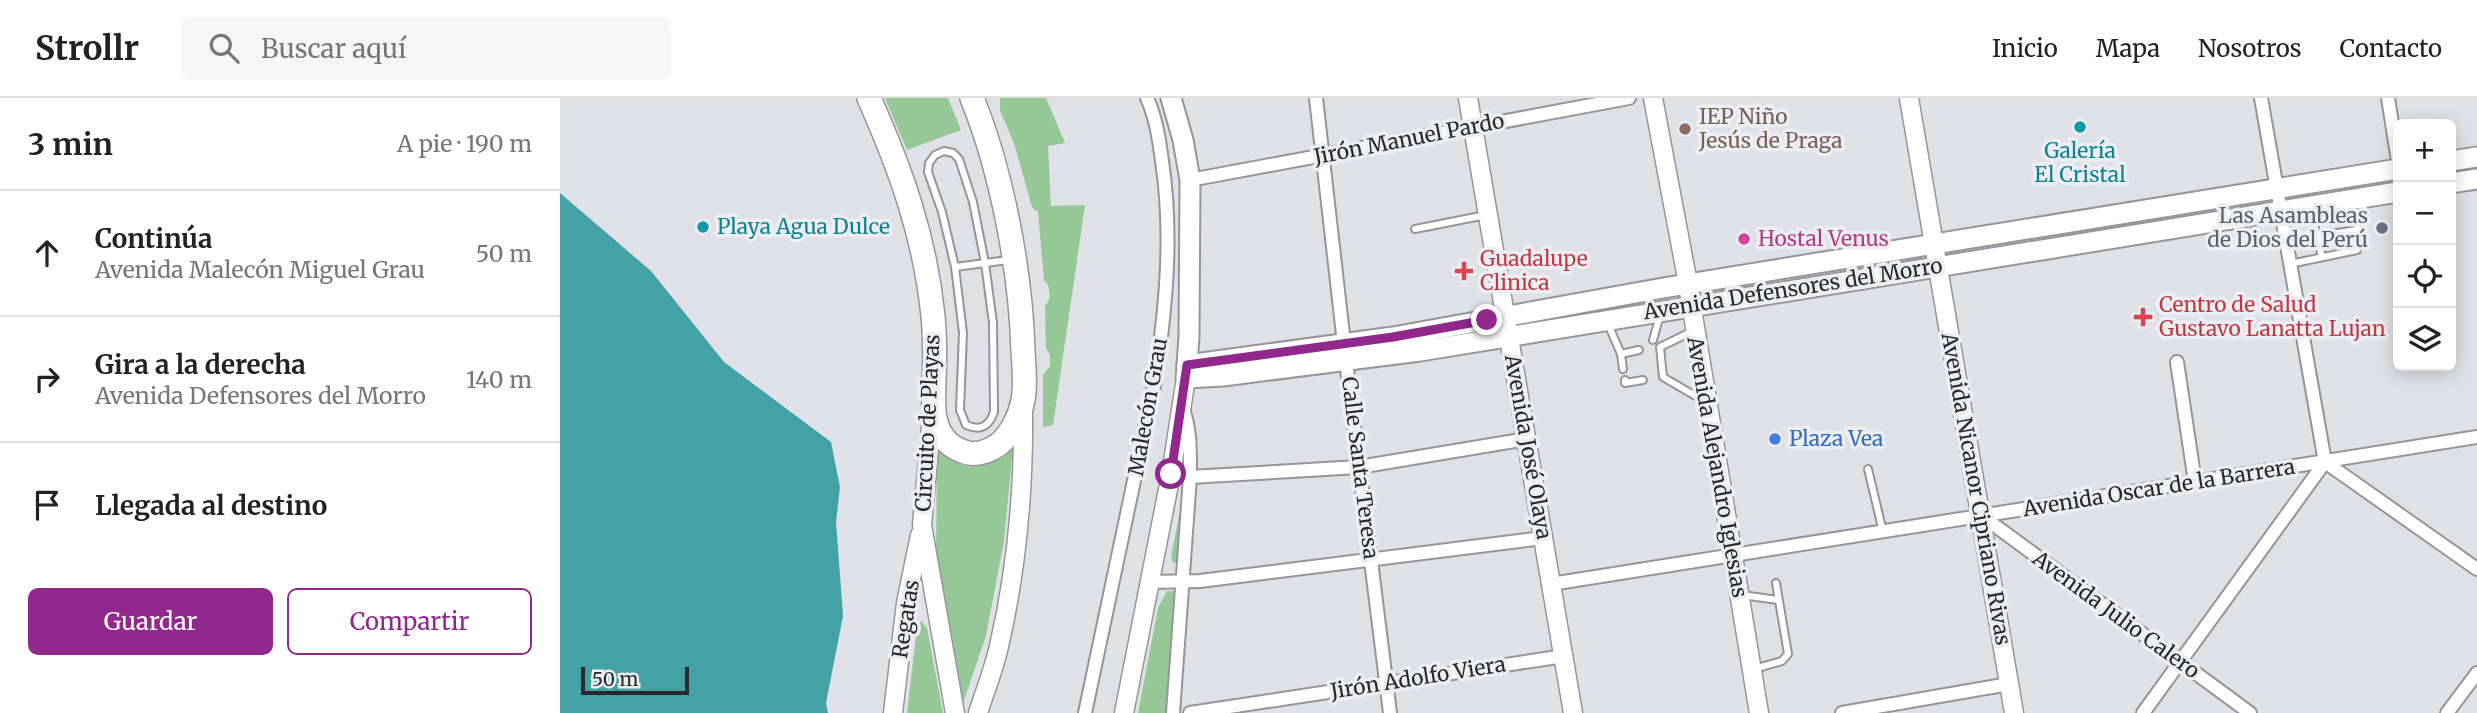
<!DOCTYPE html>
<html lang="es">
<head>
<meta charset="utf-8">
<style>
  :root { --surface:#fff; --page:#f6f6f6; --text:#222; --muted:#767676; --line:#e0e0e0; --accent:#91288c }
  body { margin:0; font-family:Merriweather,serif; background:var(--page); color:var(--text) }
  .controls { position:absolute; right:21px; top:21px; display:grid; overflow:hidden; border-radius:10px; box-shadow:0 4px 18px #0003 }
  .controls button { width:63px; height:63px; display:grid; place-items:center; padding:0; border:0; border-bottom:2px solid var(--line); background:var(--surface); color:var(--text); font:35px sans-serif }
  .scale { position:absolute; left:21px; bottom:18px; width:108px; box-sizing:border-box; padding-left:7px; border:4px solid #29292b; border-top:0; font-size:19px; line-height:24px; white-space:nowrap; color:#29292b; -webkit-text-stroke:5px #edeef3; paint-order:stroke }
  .stop { position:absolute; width:21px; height:21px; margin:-16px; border:5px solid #91288c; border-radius:50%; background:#fff }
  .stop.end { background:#91288c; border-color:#fff; box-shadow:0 2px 7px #0008 }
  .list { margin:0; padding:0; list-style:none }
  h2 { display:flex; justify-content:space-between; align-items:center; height:91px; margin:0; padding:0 28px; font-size:30px }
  h2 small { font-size:23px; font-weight:400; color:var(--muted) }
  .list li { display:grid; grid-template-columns:46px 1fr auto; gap:21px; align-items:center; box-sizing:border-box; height:126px; padding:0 28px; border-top:2px solid var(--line) }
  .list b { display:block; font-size:26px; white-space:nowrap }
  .list p { margin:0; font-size:23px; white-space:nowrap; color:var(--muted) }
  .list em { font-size:23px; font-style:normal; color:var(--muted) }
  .actions { display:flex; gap:14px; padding:21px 28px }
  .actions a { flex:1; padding:16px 0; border:2px solid var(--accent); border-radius:10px; text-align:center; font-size:24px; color:var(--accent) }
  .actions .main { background:var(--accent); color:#fff }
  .icon { flex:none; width:38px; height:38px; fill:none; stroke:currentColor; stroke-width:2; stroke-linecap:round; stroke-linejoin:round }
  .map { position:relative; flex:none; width:1917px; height:615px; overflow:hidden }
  header { display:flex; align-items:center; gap:42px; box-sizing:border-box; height:98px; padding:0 35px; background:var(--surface); border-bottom:2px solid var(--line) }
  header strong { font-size:33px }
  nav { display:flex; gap:38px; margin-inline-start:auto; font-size:24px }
  .search { width:490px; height:63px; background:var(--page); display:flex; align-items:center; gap:18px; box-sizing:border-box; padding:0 24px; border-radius:10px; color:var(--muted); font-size:26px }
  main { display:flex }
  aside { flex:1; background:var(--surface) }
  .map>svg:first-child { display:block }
</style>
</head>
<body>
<header>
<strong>Strollr</strong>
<div class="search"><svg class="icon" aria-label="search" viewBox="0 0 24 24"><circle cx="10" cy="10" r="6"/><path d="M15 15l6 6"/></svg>Buscar aquí</div>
<nav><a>Inicio</a><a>Mapa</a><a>Nosotros</a><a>Contacto</a></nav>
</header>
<main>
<aside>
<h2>3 min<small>A pie · 190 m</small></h2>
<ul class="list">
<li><svg class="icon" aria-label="ahead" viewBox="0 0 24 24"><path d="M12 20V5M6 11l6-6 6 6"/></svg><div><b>Continúa</b><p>Avenida Malecón Miguel Grau</p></div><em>50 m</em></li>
<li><svg class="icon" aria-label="right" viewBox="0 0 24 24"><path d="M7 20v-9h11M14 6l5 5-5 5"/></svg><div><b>Gira a la derecha</b><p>Avenida Defensores del Morro</p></div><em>140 m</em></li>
<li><svg class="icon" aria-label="arrive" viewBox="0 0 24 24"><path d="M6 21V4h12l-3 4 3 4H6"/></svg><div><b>Llegada al destino</b></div></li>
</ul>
<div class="actions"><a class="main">Guardar</a><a>Compartir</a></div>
</aside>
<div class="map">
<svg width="1917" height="615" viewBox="0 0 1917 615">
  <rect width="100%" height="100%" fill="#e0e1e6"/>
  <g fill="#95c797">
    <polygon points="325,0 388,0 401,32 347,52"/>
    <polygon points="440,0 486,0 505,45 488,48 491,108 525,107 493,327 483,329 483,277 490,268 490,257 486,250 485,209 490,199 488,187 484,182 478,114 472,109 454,45 440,13"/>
    <path d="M454 338 444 443 426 538 401 611 392 537 376 469 377 345C403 384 431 370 454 338Z"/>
    <polygon points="627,378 619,463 613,465 611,459"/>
    <polygon points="607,493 613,493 618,496 608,615 578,615 598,510"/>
    <polygon points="361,523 367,530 383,615 347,615 357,529"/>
  </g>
  <polygon fill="#42a2a6" points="0,95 91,173 164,264 271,344 280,389 276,424 283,518 266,605 268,615 0,615"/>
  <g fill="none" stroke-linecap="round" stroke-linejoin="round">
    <g stroke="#95959a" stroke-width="10">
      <g id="lane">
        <path d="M384 53 393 55 399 61 413 104 425 165 433 225 434 314C429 329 420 333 406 327L400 312 403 235 395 169 382 114 368 74 369 65 375 57Z"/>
        <polyline points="1750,110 1762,159"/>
        <polyline points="855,131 926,117"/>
        <polyline points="1758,138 1797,132"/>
        <polyline points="1730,166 1797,152 1797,132 1805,104"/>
        <polyline points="395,169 448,162"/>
        <polyline points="1048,226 1061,256 1063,271"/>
        <polyline points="1133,233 1100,249 1103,279 1144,303"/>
        <polyline points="1093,242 1100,217"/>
        <polyline points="1061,256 1079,252"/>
        <polyline points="1065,282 1065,285 1083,282"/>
        <polyline points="1308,371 1323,434"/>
        <polyline points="1182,497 1218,502"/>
        <polyline points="1194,571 1222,563 1228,556 1216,485"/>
      </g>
    </g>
    <g stroke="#95959a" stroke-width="16">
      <g id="street">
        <polyline points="756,0 786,263 830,615"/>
        <polyline points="1701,0 1765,364 1917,471"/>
        <polyline points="1828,0 1838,63"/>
        <polyline points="630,82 1069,0"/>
        <polyline points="1617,264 1635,384"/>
        <polyline points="630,379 799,369 967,341"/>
        <polyline points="1422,418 1690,615"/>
        <polyline points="589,484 640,483 983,440"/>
        <polyline points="991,486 1917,339"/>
        <path d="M525 615 595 283C606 210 613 136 602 63 599 41 596 20 587 0"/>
        <path d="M613 615 630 379C630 354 631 332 622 308"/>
        <polyline points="630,615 1004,558"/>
        <polyline points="1282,615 1449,586"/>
        <polyline points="1583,615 1765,364"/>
        <polyline points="1887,615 1917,575"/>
      </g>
    </g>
    <g stroke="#95959a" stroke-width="21">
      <g id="secondary">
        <polyline points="908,0 1013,615"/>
        <polyline points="1093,0 1126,175 1199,615"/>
        <polyline points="1349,0 1454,615"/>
        <polyline points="372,317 362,427 395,615"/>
        <polyline points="333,615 346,505 360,437"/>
        <path d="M418 615C425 593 434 571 439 548 457 470 464 392 463 312"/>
        <polyline points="564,615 611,376 626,280"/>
      </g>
    </g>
    <g stroke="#95959a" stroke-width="23">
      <g id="primary">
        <polyline points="611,0 623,42 630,82 629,239 626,280 663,278 860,253 1838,94"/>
        <polyline points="1891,63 1917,59"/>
        <polyline points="1891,85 1917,81"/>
        <polyline points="627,267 833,239 1103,190 1838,71"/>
      </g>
    </g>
    <g stroke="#95959a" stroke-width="26">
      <path id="highway" d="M309 0C341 72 365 139 373 218 375 239 375 260 374 282 374 295 372 311 376 324 380 340 392 351 408 355 419 357 429 353 438 347 451 337 460 318 463 302 466 286 464 269 463 254 461 174 442 74 412 0"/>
    </g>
    <use href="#lane" stroke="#fff" stroke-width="6"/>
    <use href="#street" stroke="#fff" stroke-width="12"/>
    <use href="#secondary" stroke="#fff" stroke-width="18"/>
    <use href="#primary" stroke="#fff" stroke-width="19"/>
    <use href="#highway" stroke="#fff" stroke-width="23"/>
  </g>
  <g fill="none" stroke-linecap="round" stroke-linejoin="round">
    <polyline stroke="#91288c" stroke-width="9" points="611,376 627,267 833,239 927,222"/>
  </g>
  <g fill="#0f9aa8" stroke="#edeef3" stroke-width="2.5">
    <circle cx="1520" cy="29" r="7"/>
    <circle cx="143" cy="129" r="7"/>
  </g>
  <circle fill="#8d6e63" stroke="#edeef3" stroke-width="2.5" cx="1125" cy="31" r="7"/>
  <circle fill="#6b7280" stroke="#edeef3" stroke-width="2.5" cx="1822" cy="130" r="7"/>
  <circle fill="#d1479c" stroke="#edeef3" stroke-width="2.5" cx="1184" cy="141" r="7"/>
  <g fill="#e0444e" stroke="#edeef3" stroke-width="2.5">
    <path d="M900.5 162.5h7v7h7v7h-7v7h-7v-7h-7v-7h7z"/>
    <path d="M1579.5 208.5h7v7h7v7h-7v7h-7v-7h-7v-7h7z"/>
  </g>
  <circle fill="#3f7fe0" stroke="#edeef3" stroke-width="2.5" cx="1215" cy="341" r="7"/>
  <g text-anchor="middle" stroke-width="7" stroke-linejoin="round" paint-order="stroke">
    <g font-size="21" fill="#785e54" stroke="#edeef3" text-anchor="start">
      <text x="1139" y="26">IEP Niño<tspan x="1139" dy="24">Jesús de Praga</tspan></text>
    </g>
    <g font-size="21" fill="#29292b" stroke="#edeef3">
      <text transform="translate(849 41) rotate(-11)" y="7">Jirón Manuel Pardo</text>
      <text transform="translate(1233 191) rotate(-9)" y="7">Avenida Defensores del Morro</text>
      <text transform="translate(588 309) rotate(-80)" y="7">Malecón Grau</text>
      <text transform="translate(368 325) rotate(-87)" y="7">Circuito de Playas</text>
      <text transform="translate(968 349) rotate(80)" y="7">Avenida José Olaya</text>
      <text transform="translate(1157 369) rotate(80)" y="7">Avenida Alejandro Iglesias</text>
      <text transform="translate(800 370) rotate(83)" y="7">Calle Santa Teresa</text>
      <text transform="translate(1599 390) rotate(-9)" y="7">Avenida Oscar de la Barrera</text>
      <text transform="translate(1416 391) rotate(80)" y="7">Avenida Nicanor Cipriano Rivas</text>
      <text transform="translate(1556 517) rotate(36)" y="7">Avenida Julio Calero</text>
      <text transform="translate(346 521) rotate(-81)" y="7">Regatas</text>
      <text transform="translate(858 580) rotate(-9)" y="7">Jirón Adolfo Viera</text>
    </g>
    <g font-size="21" fill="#0d838f" stroke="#edeef3">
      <text x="1520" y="60">Galería<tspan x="1520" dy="24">El Cristal</tspan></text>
      <text x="157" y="136" text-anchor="start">Playa Agua Dulce</text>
    </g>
    <g font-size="21" fill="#5b616d" stroke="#edeef3" text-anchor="end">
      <text x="1808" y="125">Las Asambleas<tspan x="1808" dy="24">de Dios del Perú</tspan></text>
    </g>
    <g font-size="21" fill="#b23c85" stroke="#edeef3" text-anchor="start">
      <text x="1198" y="148">Hostal Venus</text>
    </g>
    <g font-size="21" fill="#be3a42" stroke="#edeef3" text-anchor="start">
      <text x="920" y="168">Guadalupe<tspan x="920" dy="24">Clinica</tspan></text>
      <text x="1599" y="214">Centro de Salud<tspan x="1599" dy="24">Gustavo Lanatta Lujan</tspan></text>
    </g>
    <g font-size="21" fill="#366cbe" stroke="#edeef3" text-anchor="start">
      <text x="1229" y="348">Plaza Vea</text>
    </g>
  </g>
</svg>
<div class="controls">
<button>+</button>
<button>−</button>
<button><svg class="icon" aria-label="locate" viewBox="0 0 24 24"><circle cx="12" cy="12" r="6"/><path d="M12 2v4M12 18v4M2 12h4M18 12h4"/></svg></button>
<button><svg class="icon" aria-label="layers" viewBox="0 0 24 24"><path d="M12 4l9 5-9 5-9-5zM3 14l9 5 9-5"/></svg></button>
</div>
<div class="scale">50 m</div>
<div class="stop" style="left:611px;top:376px"></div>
<div class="stop end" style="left:927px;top:222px"></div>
</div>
</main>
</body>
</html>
